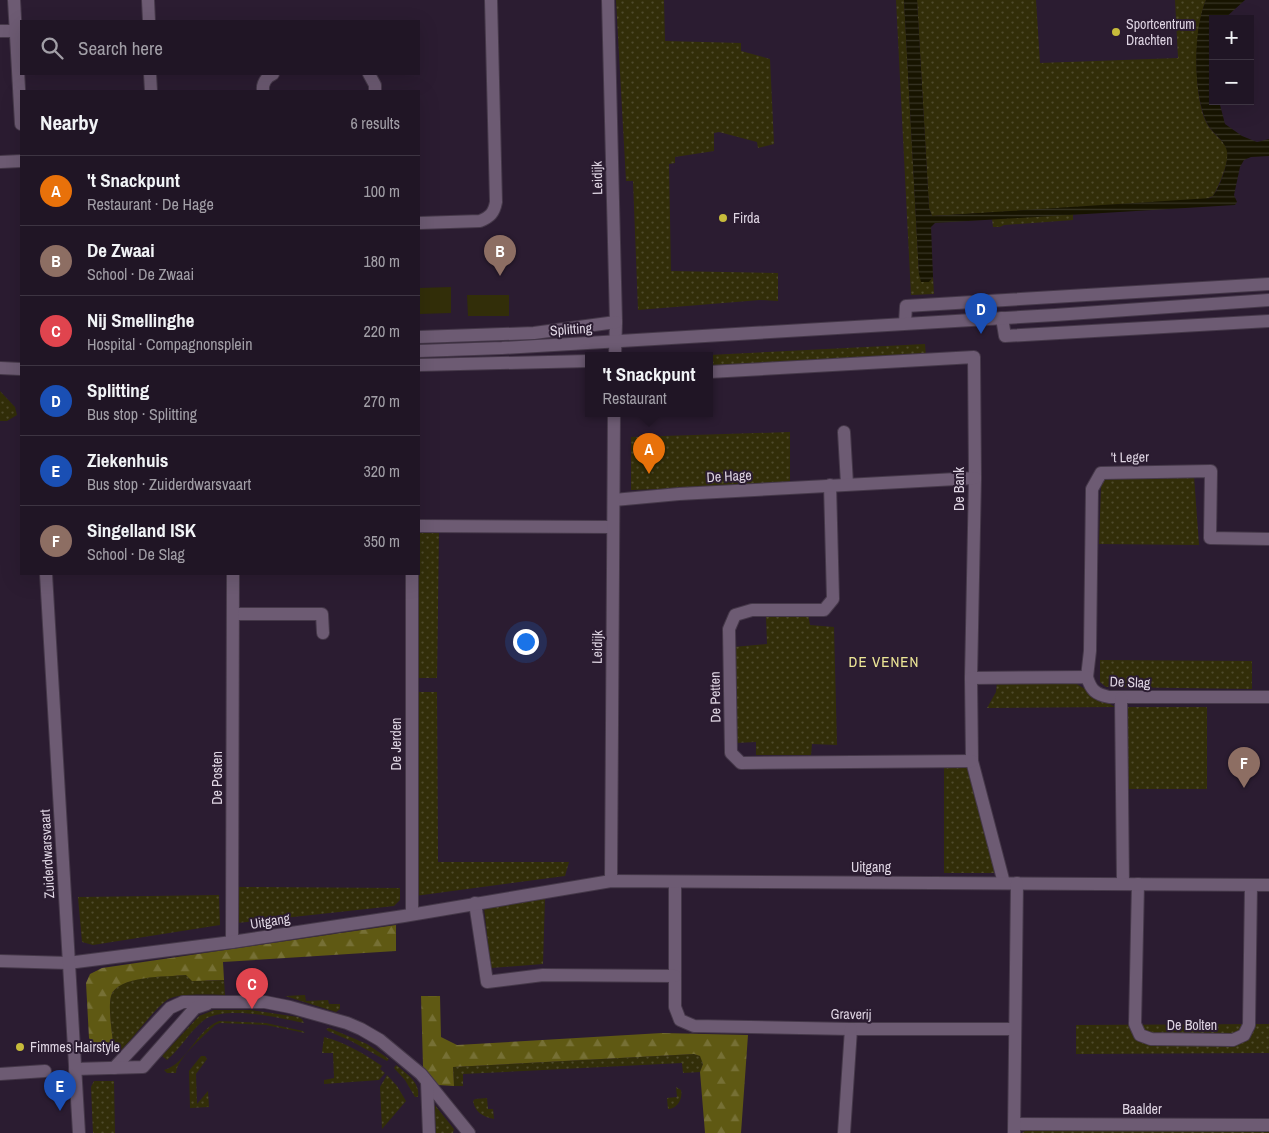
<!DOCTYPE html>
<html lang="en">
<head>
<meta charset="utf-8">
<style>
  :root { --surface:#201525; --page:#2d2232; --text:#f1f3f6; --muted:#a29fa7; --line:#3d3442; --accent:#c7bb3b }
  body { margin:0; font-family:"Archivo Narrow",sans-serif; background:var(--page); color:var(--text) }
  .controls { position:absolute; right:15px; top:15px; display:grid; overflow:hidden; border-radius:0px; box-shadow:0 5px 20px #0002 }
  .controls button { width:45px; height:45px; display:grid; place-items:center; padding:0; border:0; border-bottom:1px solid var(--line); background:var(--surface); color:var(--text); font:25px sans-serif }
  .you { position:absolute; left:525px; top:641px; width:18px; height:18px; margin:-12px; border:4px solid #fff; border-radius:50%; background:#1a73e8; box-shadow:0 0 0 8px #1a73e833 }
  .badge { display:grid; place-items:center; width:32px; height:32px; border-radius:50%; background:var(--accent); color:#fff; font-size:16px; font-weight:700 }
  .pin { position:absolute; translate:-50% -41px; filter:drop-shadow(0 1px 2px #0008) }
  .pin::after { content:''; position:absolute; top:26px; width:18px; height:15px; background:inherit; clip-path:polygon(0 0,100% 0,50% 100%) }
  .popup { position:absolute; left:585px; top:352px; width:128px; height:65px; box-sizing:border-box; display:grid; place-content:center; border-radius:0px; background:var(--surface); filter:drop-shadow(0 1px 4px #0005); font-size:16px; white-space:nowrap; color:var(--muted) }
  .popup b { font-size:19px; color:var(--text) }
  .popup::after { content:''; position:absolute; left:50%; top:100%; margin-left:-10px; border:10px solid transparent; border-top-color:var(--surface) }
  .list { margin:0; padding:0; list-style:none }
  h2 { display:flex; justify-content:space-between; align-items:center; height:65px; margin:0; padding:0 20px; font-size:21px }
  h2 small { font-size:16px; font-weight:400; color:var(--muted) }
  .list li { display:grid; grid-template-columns:32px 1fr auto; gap:15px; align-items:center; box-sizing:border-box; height:70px; padding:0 20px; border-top:1px solid var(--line) }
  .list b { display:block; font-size:19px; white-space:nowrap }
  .list p { margin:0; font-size:16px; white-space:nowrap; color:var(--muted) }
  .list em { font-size:16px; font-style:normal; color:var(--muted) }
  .icon { flex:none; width:28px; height:28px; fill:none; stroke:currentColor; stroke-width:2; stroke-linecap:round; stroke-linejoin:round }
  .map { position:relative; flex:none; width:1269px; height:1133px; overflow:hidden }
  .search { position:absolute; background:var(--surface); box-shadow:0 5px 20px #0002; left:20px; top:20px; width:400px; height:55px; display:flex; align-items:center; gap:12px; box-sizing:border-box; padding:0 18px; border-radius:0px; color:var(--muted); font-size:19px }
  .panel { position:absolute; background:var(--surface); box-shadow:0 5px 20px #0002; left:20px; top:90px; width:400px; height:485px; border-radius:0px }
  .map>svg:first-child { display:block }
</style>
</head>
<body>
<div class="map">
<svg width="1269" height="1133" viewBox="0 0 1269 1133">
  <defs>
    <pattern id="grass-dots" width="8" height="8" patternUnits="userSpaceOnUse" patternTransform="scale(1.25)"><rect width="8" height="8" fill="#322e09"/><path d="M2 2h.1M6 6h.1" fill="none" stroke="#4f4b2d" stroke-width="1.8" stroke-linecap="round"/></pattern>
    <pattern id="forest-firs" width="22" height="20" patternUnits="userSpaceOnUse" patternTransform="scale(1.25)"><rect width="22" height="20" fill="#5f5913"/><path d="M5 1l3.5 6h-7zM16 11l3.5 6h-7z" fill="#767035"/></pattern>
    <pattern id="water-rules" width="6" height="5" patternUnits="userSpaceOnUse" patternTransform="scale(1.25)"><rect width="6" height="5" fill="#171400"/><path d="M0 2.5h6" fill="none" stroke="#383525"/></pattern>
  </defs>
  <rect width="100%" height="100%" fill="#2b1c31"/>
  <g fill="url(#grass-dots)">
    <polygon points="616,0 664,0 665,41 741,43 741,51 770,59 774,144 758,148 757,142 719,132 714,133 714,151 675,157 675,163 669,164 671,271 778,273 778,301 760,300 638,310 633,181 626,181"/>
    <polygon points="896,0 904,0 919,274 931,280 933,277 934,294 911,295"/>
    <path d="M917 0H1036L1040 63 1178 58 1175 0H1206C1194 28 1193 94 1206 122 1210 132 1223 139 1227 149 1231 159 1218 188 1213 196L1204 200 932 216 929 208Z"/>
    <polygon points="1073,214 1073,220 1004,225 1000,227 993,227 992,219"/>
    <polygon points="925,344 926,356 709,368 709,355"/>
    <polygon points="0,391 15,407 17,415 7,421 0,421"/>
    <polygon points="790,432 790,485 631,490 631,437"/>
    <polygon points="1111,476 1194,476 1199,545 1099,544 1101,487 1103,480"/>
    <polygon points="419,532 439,532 437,678 416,678"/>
    <polygon points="808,614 810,625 834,627 837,745 812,744 811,755 756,755 756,742 735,743 733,647 767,644 766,617"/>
    <polygon points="1100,660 1252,661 1252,689 1106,687 1100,682"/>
    <polygon points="997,680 1070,680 1115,707 987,708 996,692"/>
    <polygon points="416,692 437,692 438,862 569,862 565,876 415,896"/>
    <rect x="1127" y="707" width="80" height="82"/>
    <polygon points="944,767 967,767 996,873 944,873"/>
    <polygon points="237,887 400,888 400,900 394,906 237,923"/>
    <polygon points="219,895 220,925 93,945 82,942 78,897"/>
    <polygon points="545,898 543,964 491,968 484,908"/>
    <path d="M186 975 207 981 224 980 225 995C209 995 185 993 171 998 160 1001 132 1040 120 1051H107L111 1049 113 1043C112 1031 108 1008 111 996 118 974 167 977 186 975Z"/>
    <polygon points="305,995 306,1001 328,1000 329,1004 340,1004 340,1009 336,1012 285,996"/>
    <path d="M214 1010H251L298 1017 302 1019 304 1023C280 1018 225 1005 204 1020 190 1031 181 1048 167 1060L162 1056 199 1016Z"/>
    <path d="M219 1021 266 1023 303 1031 305 1033 266 1025 220 1023 215 1025C204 1036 177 1058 176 1073H167L164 1070C188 1063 196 1030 219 1021Z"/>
    <polygon points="1269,1024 1269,1053 1076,1054 1076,1025"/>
    <polygon points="329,1028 367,1044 389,1059 387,1061 351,1041 328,1031 326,1029"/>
    <path d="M324 1037C345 1042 364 1054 382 1066L380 1069 385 1073 379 1080 324 1084V1080L334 1078 333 1053H322Z"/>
    <polygon points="694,1054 701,1056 703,1064 700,1072 683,1073 682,1063 463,1074 463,1086 454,1086 453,1067"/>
    <polygon points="201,1056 205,1056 207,1059 196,1074 197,1104 208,1091 209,1107 190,1108 189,1071"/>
    <path d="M396 1065C406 1073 421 1083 418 1097H415L405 1080 394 1068Z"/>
    <polygon points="387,1075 397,1086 406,1101 382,1129 380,1087"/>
    <polygon points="94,1081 114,1081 115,1133 93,1133 91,1087"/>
    <path d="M676 1087 681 1090C683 1099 677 1109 668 1109L667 1098 677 1097Z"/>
    <path d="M487 1098 488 1109H493L494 1119C483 1117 475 1112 473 1101L475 1099Z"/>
    <polygon points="434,1104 454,1129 453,1133 436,1133"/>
    <polygon points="1269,1130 1269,1133 1022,1133 1025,1131"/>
  </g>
  <g fill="url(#forest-firs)">
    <path d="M396 925V951L223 962 224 980 192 981 186 975C167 977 117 975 111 996 108 1008 112 1031 113 1043L111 1049 107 1051 95 1047 89 1038 86 983 90 974 102 968Z"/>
    <polygon points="421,996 440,996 441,1037 457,1045 662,1033 748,1035 741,1133 705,1133 700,1072 703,1064 700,1056 694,1054 453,1067 454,1086 438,1085 424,1071 423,1066"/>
  </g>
  <g fill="#322e09">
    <polygon points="451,287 451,313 419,314 419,288"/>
    <polygon points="467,295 509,295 509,316 468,316"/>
  </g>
  <path fill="url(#water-rules)" d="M904 0H917L929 208 932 216 1211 198C1219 191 1229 162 1227 152 1226 140 1210 132 1206 121 1193 90 1193 30 1206 0H1245L1224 19H1213V101H1219L1225 124 1242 136 1257 142 1269 139V156L1251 157 1244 160 1240 167 1234 195 1237 202 1235 205 935 223 931 227 933 277 929 282H921L919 274Z"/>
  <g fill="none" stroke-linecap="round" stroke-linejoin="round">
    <g stroke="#453849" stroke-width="14">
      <g id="minor">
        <polyline points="148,0 149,21"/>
        <polyline points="608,0 616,322 615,355"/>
        <polyline points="0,31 16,31"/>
        <polyline points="150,74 151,91"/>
        <polyline points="369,74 375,85 375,91"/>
        <path d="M263 91C262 84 266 77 273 74"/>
        <polyline points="0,162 21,161"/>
        <path d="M419 223 480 221C490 217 494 213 496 202L491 0"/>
        <polyline points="1002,318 1005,336 1269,321"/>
        <polyline points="905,323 906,306 1269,284"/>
        <polyline points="419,337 534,333 616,322"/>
        <polyline points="419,365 589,361"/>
        <polyline points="709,372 974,357 975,478 971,678 972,761 1004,883"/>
        <polyline points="844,432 847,484"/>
        <polyline points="830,485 833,599 824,610 752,610 735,615 729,629 731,753 741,763 972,761"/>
        <polyline points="614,500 679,494 975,478"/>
        <polyline points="419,526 613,527"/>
        <polyline points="233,614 322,614 323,633"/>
        <polyline points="1087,677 1090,651 1092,489 1101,473 1211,471 1210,538 1269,539"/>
        <path d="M971 678 1087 677C1091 690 1095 694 1109 697H1269"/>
        <polyline points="1121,698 1123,884"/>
        <polyline points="611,881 614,413"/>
        <polyline points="675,882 675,1007 680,1020 694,1026 851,1029 1015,1029"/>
        <polyline points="1138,884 1135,1024 1140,1035 1151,1039 1233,1040 1244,1035 1249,1025 1251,885"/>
        <polyline points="475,903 487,982 543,975 675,976"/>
        <polyline points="412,914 412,574"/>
        <polyline points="232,942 233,574"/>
        <polyline points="0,961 68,963 232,942 404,916 611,881 1269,885"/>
        <polyline points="114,1068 170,1008 183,1002 265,1002 290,1007 347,1023 361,1029 380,1040 421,1074 469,1133"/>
        <polyline points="75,1069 143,1067 195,1008 207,1004"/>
        <polyline points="0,1074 45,1071"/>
        <polyline points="427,1082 429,1133"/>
        <polyline points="1015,1124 1269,1125"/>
        <polyline points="844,1133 851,1029"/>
        <polyline points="1014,1133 1017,883"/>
      </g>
    </g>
    <g stroke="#453849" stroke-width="14">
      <polyline id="tertiary" points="46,574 79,1133"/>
    </g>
    <g stroke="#453849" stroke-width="14">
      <g id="secondary">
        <polyline points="14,0 21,124"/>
        <polyline points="419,351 502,348 1055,315 1269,300"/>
        <polyline points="0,368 21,369"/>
      </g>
    </g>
    <use href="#minor" stroke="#6d5b73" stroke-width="12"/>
    <use href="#tertiary" stroke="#6d5b73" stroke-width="12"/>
    <use href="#secondary" stroke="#6d5b73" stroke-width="12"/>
  </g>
  <g fill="#c7bb3b" stroke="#2b1c31" stroke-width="2">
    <circle cx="1116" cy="32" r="5"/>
    <circle cx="723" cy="218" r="5"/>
    <circle cx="20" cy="1047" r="5"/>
  </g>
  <g text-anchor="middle" stroke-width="4" stroke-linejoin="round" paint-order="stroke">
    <g font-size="14" fill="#dfd5e3" stroke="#2b1c31" text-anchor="start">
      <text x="1126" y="29">Sportcentrum<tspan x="1126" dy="16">Drachten</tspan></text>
      <text x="733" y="223">Firda</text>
      <text x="30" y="1052">Fimmes Hairstyle</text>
    </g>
    <g font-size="14" fill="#dfd5e3" stroke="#2b1c31">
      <text transform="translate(597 178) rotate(-91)" y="5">Leidijk</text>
      <text transform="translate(571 329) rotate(-4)" y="5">Splitting</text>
      <text transform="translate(1130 457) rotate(-1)" y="5">'t Leger</text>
      <text transform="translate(729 476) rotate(-3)" y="5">De Hage</text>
      <text transform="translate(959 489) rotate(-90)" y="5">De Bank</text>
      <text transform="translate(597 647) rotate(-89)" y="5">Leidijk</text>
      <text transform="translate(1130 682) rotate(2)" y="5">De Slag</text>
      <text transform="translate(715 697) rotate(-91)" y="5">De Petten</text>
      <text transform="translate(396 744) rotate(-90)" y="5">De Jerden</text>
      <text transform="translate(217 778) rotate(-90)" y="5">De Posten</text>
      <text transform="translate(47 854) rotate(-93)" y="5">Zuiderdwarsvaart</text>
      <text x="871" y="872">Uitgang</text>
      <text transform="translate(270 921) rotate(-9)" y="5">Uitgang</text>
      <text transform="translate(851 1014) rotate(1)" y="5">Graverij</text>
      <text x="1192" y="1030">De Bolten</text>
      <text x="1142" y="1114">Baalder</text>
    </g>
    <g font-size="15" letter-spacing="1" fill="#ece596" stroke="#2b1c31">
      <text x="884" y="667">DE VENEN</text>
    </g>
  </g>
</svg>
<div class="controls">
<button>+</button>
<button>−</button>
</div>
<div class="you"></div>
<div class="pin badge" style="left:649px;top:474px;background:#e8710a">A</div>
<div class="popup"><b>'t Snackpunt</b>Restaurant</div>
<div class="pin badge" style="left:500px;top:276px;background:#8d6e63">B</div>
<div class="pin badge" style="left:252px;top:1009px;background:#e0444e">C</div>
<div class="pin badge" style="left:981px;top:334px;background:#1a4fb4">D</div>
<div class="pin badge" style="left:60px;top:1111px;background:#1a4fb4">E</div>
<div class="pin badge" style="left:1244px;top:788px;background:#8d6e63">F</div>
<div class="search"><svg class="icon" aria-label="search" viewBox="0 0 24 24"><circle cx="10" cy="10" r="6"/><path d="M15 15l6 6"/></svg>Search here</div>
<section class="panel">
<h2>Nearby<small>6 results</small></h2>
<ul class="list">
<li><span class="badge" style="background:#e8710a">A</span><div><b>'t Snackpunt</b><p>Restaurant · De Hage</p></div><em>100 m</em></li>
<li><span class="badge" style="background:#8d6e63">B</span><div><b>De Zwaai</b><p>School · De Zwaai</p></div><em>180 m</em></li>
<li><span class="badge" style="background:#e0444e">C</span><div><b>Nij Smellinghe</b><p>Hospital · Compagnonsplein</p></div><em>220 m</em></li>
<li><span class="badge" style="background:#1a4fb4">D</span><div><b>Splitting</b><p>Bus stop · Splitting</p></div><em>270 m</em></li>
<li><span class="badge" style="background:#1a4fb4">E</span><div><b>Ziekenhuis</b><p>Bus stop · Zuiderdwarsvaart</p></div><em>320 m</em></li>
<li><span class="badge" style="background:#8d6e63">F</span><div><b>Singelland ISK</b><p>School · De Slag</p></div><em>350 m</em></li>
</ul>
</section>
</div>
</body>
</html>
